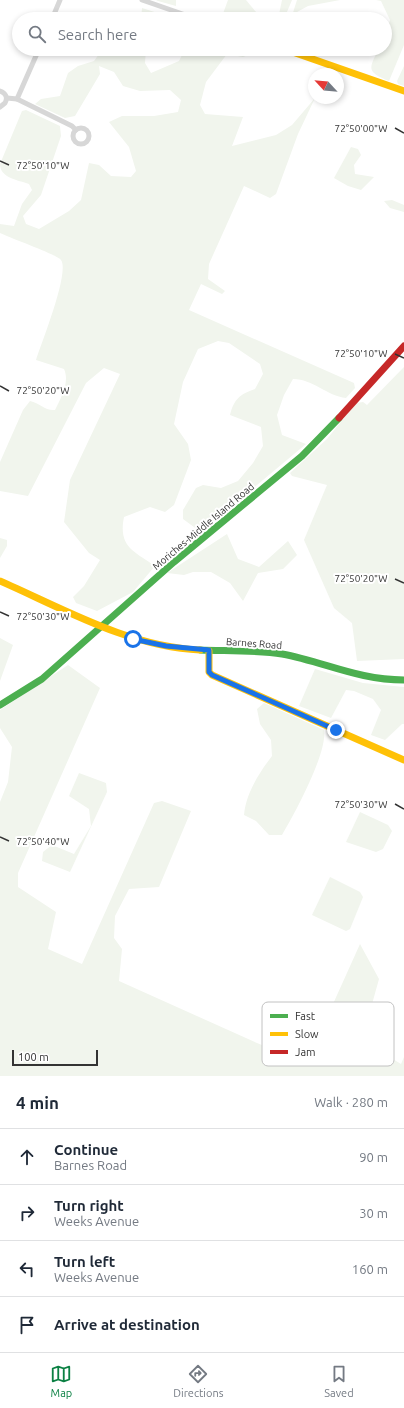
<!DOCTYPE html>
<html lang="en">
<head>
<meta charset="utf-8">
<style>
  :root { --surface:#fff; --page:#f6f6f7; --text:#1f2937; --muted:#747a83; --line:#e0e1e3; --accent:#0b8043 }
  body { margin:0; font-family:Ubuntu,sans-serif; background:var(--page); color:var(--text) }
  .compass { position:absolute; left:308px; top:68px; width:36px; height:36px; border-radius:50%; background:var(--surface); box-shadow:0 2px 6px #0003; rotate:296deg }
  .scale { position:absolute; left:12px; bottom:10px; width:86px; box-sizing:border-box; padding-left:4px; border:2px solid #333; border-top:0; font-size:11px; line-height:14px; white-space:nowrap; color:#333; -webkit-text-stroke:3px #fff; paint-order:stroke }
  .stop { position:absolute; width:12px; height:12px; margin:-9px; border:3px solid #1a73e8; border-radius:50%; background:#fff }
  .stop.end { background:#1a73e8; border-color:#fff; box-shadow:0 1px 4px #0008 }
  .list { margin:0; padding:0; list-style:none }
  h2 { display:flex; justify-content:space-between; align-items:center; height:52px; margin:0; padding:0 16px; font-size:17px }
  h2 small { font-size:13px; font-weight:400; color:var(--muted) }
  .list li { display:grid; grid-template-columns:26px 1fr auto; gap:12px; align-items:center; box-sizing:border-box; height:56px; padding:0 16px; border-top:1px solid var(--line) }
  .list b { display:block; font-size:15px; white-space:nowrap }
  .list p { margin:0; font-size:13px; white-space:nowrap; color:var(--muted) }
  .list em { font-size:13px; font-style:normal; color:var(--muted) }
  .icon { flex:none; width:22px; height:22px; fill:none; stroke:currentColor; stroke-width:2; stroke-linecap:round; stroke-linejoin:round }
  .map { position:relative; flex:none; width:404px; height:1076px; overflow:hidden }
  .search { position:absolute; background:var(--surface); box-shadow:0 2px 6px #0003; left:12px; right:12px; top:12px; height:44px; display:flex; align-items:center; gap:10px; box-sizing:border-box; padding:0 14px; border-radius:22px; color:var(--muted); font-size:15px }
  .sheet { height:276px; background:var(--surface) }
  nav { display:flex; justify-content:space-around; align-items:center; box-sizing:border-box; height:56px; border-top:1px solid var(--line); background:var(--surface); font-size:11px; color:var(--muted) }
  nav a { display:grid; justify-items:center; gap:2px }
  nav .on { color:var(--accent) }
  .map>svg:first-child { display:block }
</style>
</head>
<body>
<div class="map">
<svg width="404" height="1076" viewBox="0 0 404 1076">
  <rect width="100%" height="100%" fill="#fff"/>
  <g fill="#f1f5ed">
    <polygon points="156,0 176,0 176,6 158,1"/>
    <polygon points="228,0 246,0 262,19 221,19"/>
    <polygon points="282,0 292,0 284,19 278,19"/>
    <polygon points="297,0 340,0 308,6 297,12 296,19 291,19"/>
    <path d="M376 0H404V45L389 81C367 72 368 69 379 49H385V36L390 20 381 1Z"/>
    <polygon points="142,8 164,15 162,19 141,19"/>
    <path d="M146 49 145 63 151 73 179 61 185 49H253L251 54 243 57 227 54 206 82 200 105 205 114 243 117 232 146 276 135 292 125 315 98 298 134 276 194 270 198 244 186 209 264 208 279 225 291 222 294 201 284 189 310 354 383 355 388 346 398C327 396 313 379 293 379L284 395 277 415 282 435 306 444 203 530H198L183 519V510L196 488 203 485 221 488 238 481 253 463 263 446 261 427 230 415C234 399 240 394 255 389L263 374 260 364 229 343 218 341 198 349 183 382 174 424 188 444 191 460 174 505 165 512 150 507 124 517C118 547 134 551 155 566L133 592 97 611 76 603 73 597 84 586 100 560 89 553 64 522 70 480 120 374 104 368 86 383 28 496 0 491V462L23 410 30 401C40 403 45 411 55 410 61 398 70 382 64 369L36 360C41 344 70 272 61 260 58 255 10 238 0 233V224L14 226 22 204 32 190 29 184C18 180 0 178 0 164L22 111 26 110 60 126 61 136 41 195 23 216 26 224 39 229 69 211 81 200 89 163 99 165 111 176 131 177 136 171 129 147 109 122 122 116H154L178 112 181 100 170 90 140 91 123 86 114 72 99 66 100 74 75 116 65 118 35 104 41 99 60 96 68 73 78 66 94 61 102 50Z"/>
    <polygon points="404,66 404,86 398,84 397,81"/>
    <polygon points="351,147 358,149 361,155 354,165 355,174 374,177 361,190 348,186 334,178"/>
    <polygon points="392,200 404,205 404,212 390,208 384,201"/>
    <polygon points="404,367 404,659 357,661 352,623 334,608 304,540 327,485 292,476 290,473 327,439 356,403 363,402 367,405"/>
    <polygon points="227,534 238,559 259,567 288,541 297,555 283,569 258,573 243,601 230,583 211,572 193,572 184,575 167,573"/>
    <polygon points="0,538 7,540 7,546 0,558"/>
    <polygon points="0,638 13,645 0,681"/>
    <polygon points="68,665 100,688 18,873 18,887 56,912 48,949 82,964 154,803 162,801 191,811 159,887 129,889 115,916 114,938 122,949 119,981 257,1043 298,1060 324,1024 360,944 379,979 362,1040 401,1064 404,1057 404,1076 0,1076 0,802 8,782 12,747 0,728 0,710"/>
    <polygon points="315,669 363,683 404,687 404,724 402,724 385,740 371,735 381,710 373,699 354,691 346,690 331,718 299,706"/>
    <path d="M264 703 324 730C328 752 294 815 282 835H269L256 821 244 815C246 793 259 773 272 756L271 740 260 724 257 709Z"/>
    <polygon points="79,773 106,783 107,792 70,872 42,861 43,852 52,845 74,854 91,826 89,809 69,796"/>
    <polygon points="360,812 388,825 392,831 383,849 376,852 346,842"/>
    <polygon points="330,877 360,892 363,897 350,929 346,931 312,915"/>
  </g>
  <g fill="none" stroke-linecap="round" stroke-linejoin="round">
    <g stroke="#d7d7d7" stroke-width="5">
      <polyline points="142,0 197,19"/>
      <polyline points="52,19 60,0"/>
      <path d="M0 91C6 93 8 98 5 103L0 107"/>
      <polyline points="7,98 17,99 72,126 76,130"/>
      <polyline points="17,99 39,49"/>
      <circle cx="81" cy="136" r="8"/>
    </g>
    <g stroke="#4caf50" stroke-width="7">
      <path d="M200 650C226 651 258 650 282 654 325 662 358 680 404 680"/>
      <polyline points="0,705 42,679 174,562 302,456 339,418"/>
    </g>
    <g stroke="#ffc107" stroke-width="7">
      <polyline points="284,49 404,91"/>
      <path d="M0 581C64 609 129 647 200 650"/>
      <polyline points="209,651 209,672 212,675 404,760"/>
    </g>
    <polyline stroke="#c62828" stroke-width="7" points="339,418 404,346"/>
  </g>
  <g fill="none" stroke-linecap="round" stroke-linejoin="round">
    <polyline stroke="#1a73e8" stroke-width="5" points="133,639 166,646 209,650 209,672 212,675 336,730"/>
  </g>
  <path fill="none" stroke="#333" stroke-width="1.5" d="M395 128 404 133M0 161 9 165M395 354 404 358M0 386 9 391M395 579 404 583M0 612 9 616M395 804 404 809M0 837 9 841"/>
  <g text-anchor="middle" stroke-width="4" stroke-linejoin="round" paint-order="stroke">
    <g font-size="10" fill="#333" stroke="#fff">
      <text transform="translate(203 526) rotate(-40)" y="4">Moriches-Middle Island Road</text>
      <text transform="translate(254 643) rotate(4)" y="4">Barnes Road</text>
    </g>
  </g>
  <rect x="262" y="1002" width="132" height="64" rx="6" fill="#fff" stroke="#c2c2c2" stroke-width="1"/>
  <rect x="270" y="1014" width="18" height="4" fill="#4caf50"/>
  <rect x="270" y="1032" width="18" height="4" fill="#ffc107"/>
  <rect x="270" y="1050" width="18" height="4" fill="#c62828"/>
  <g font-size="11" fill="#333">
    <text x="295" y="1020">Fast</text>
    <text x="295" y="1038">Slow</text>
    <text x="295" y="1056">Jam</text>
  </g>
  <g font-size="10" text-anchor="middle" fill="#333" stroke="#fff" stroke-width="4" stroke-linejoin="round" paint-order="stroke">
    <text x="361" y="132">72°50'00"W</text>
    <text x="43" y="169">72°50'10"W</text>
    <text x="361" y="357">72°50'10"W</text>
    <text x="43" y="394">72°50'20"W</text>
    <text x="361" y="582">72°50'20"W</text>
    <text x="43" y="620">72°50'30"W</text>
    <text x="361" y="808">72°50'30"W</text>
    <text x="43" y="845">72°50'40"W</text>
  </g>
</svg>
<svg class="compass" viewBox="-18 -18 36 36"><path d="M0-13l5 13h-10z" fill="#e53935"/><path d="M0 13l5-13h-10z" fill="#747a83"/></svg>
<div class="scale">100 m</div>
<div class="stop" style="left:133px;top:639px"></div>
<div class="stop end" style="left:336px;top:730px"></div>
<div class="search"><svg class="icon" aria-label="search" viewBox="0 0 24 24"><circle cx="10" cy="10" r="6"/><path d="M15 15l6 6"/></svg>Search here</div>
</div>
<section class="sheet">
<h2>4 min<small>Walk · 280 m</small></h2>
<ul class="list">
<li><svg class="icon" aria-label="ahead" viewBox="0 0 24 24"><path d="M12 20V5M6 11l6-6 6 6"/></svg><div><b>Continue</b><p>Barnes Road</p></div><em>90 m</em></li>
<li><svg class="icon" aria-label="right" viewBox="0 0 24 24"><path d="M7 20v-9h11M14 6l5 5-5 5"/></svg><div><b>Turn right</b><p>Weeks Avenue</p></div><em>30 m</em></li>
<li><svg class="icon" aria-label="left" viewBox="0 0 24 24"><path d="M17 20v-9H6M10 6l-5 5 5 5"/></svg><div><b>Turn left</b><p>Weeks Avenue</p></div><em>160 m</em></li>
<li><svg class="icon" aria-label="arrive" viewBox="0 0 24 24"><path d="M6 21V4h12l-3 4 3 4H6"/></svg><div><b>Arrive at destination</b></div></li>
</ul>
</section>
<nav>
<a class="on"><svg class="icon" aria-label="map" viewBox="0 0 24 24"><path d="M3 6l6-2 6 2 6-2v14l-6 2-6-2-6 2zM9 4v14M15 6v14"/></svg>Map</a>
<a><svg class="icon" aria-label="directions" viewBox="0 0 24 24"><path d="M12 3l9 9-9 9-9-9zM9 14v-3h6M13 9l2 2-2 2"/></svg>Directions</a>
<a><svg class="icon" aria-label="saved" viewBox="0 0 24 24"><path d="M7 4h10v16l-5-4-5 4z"/></svg>Saved</a>
</nav>
</body>
</html>
